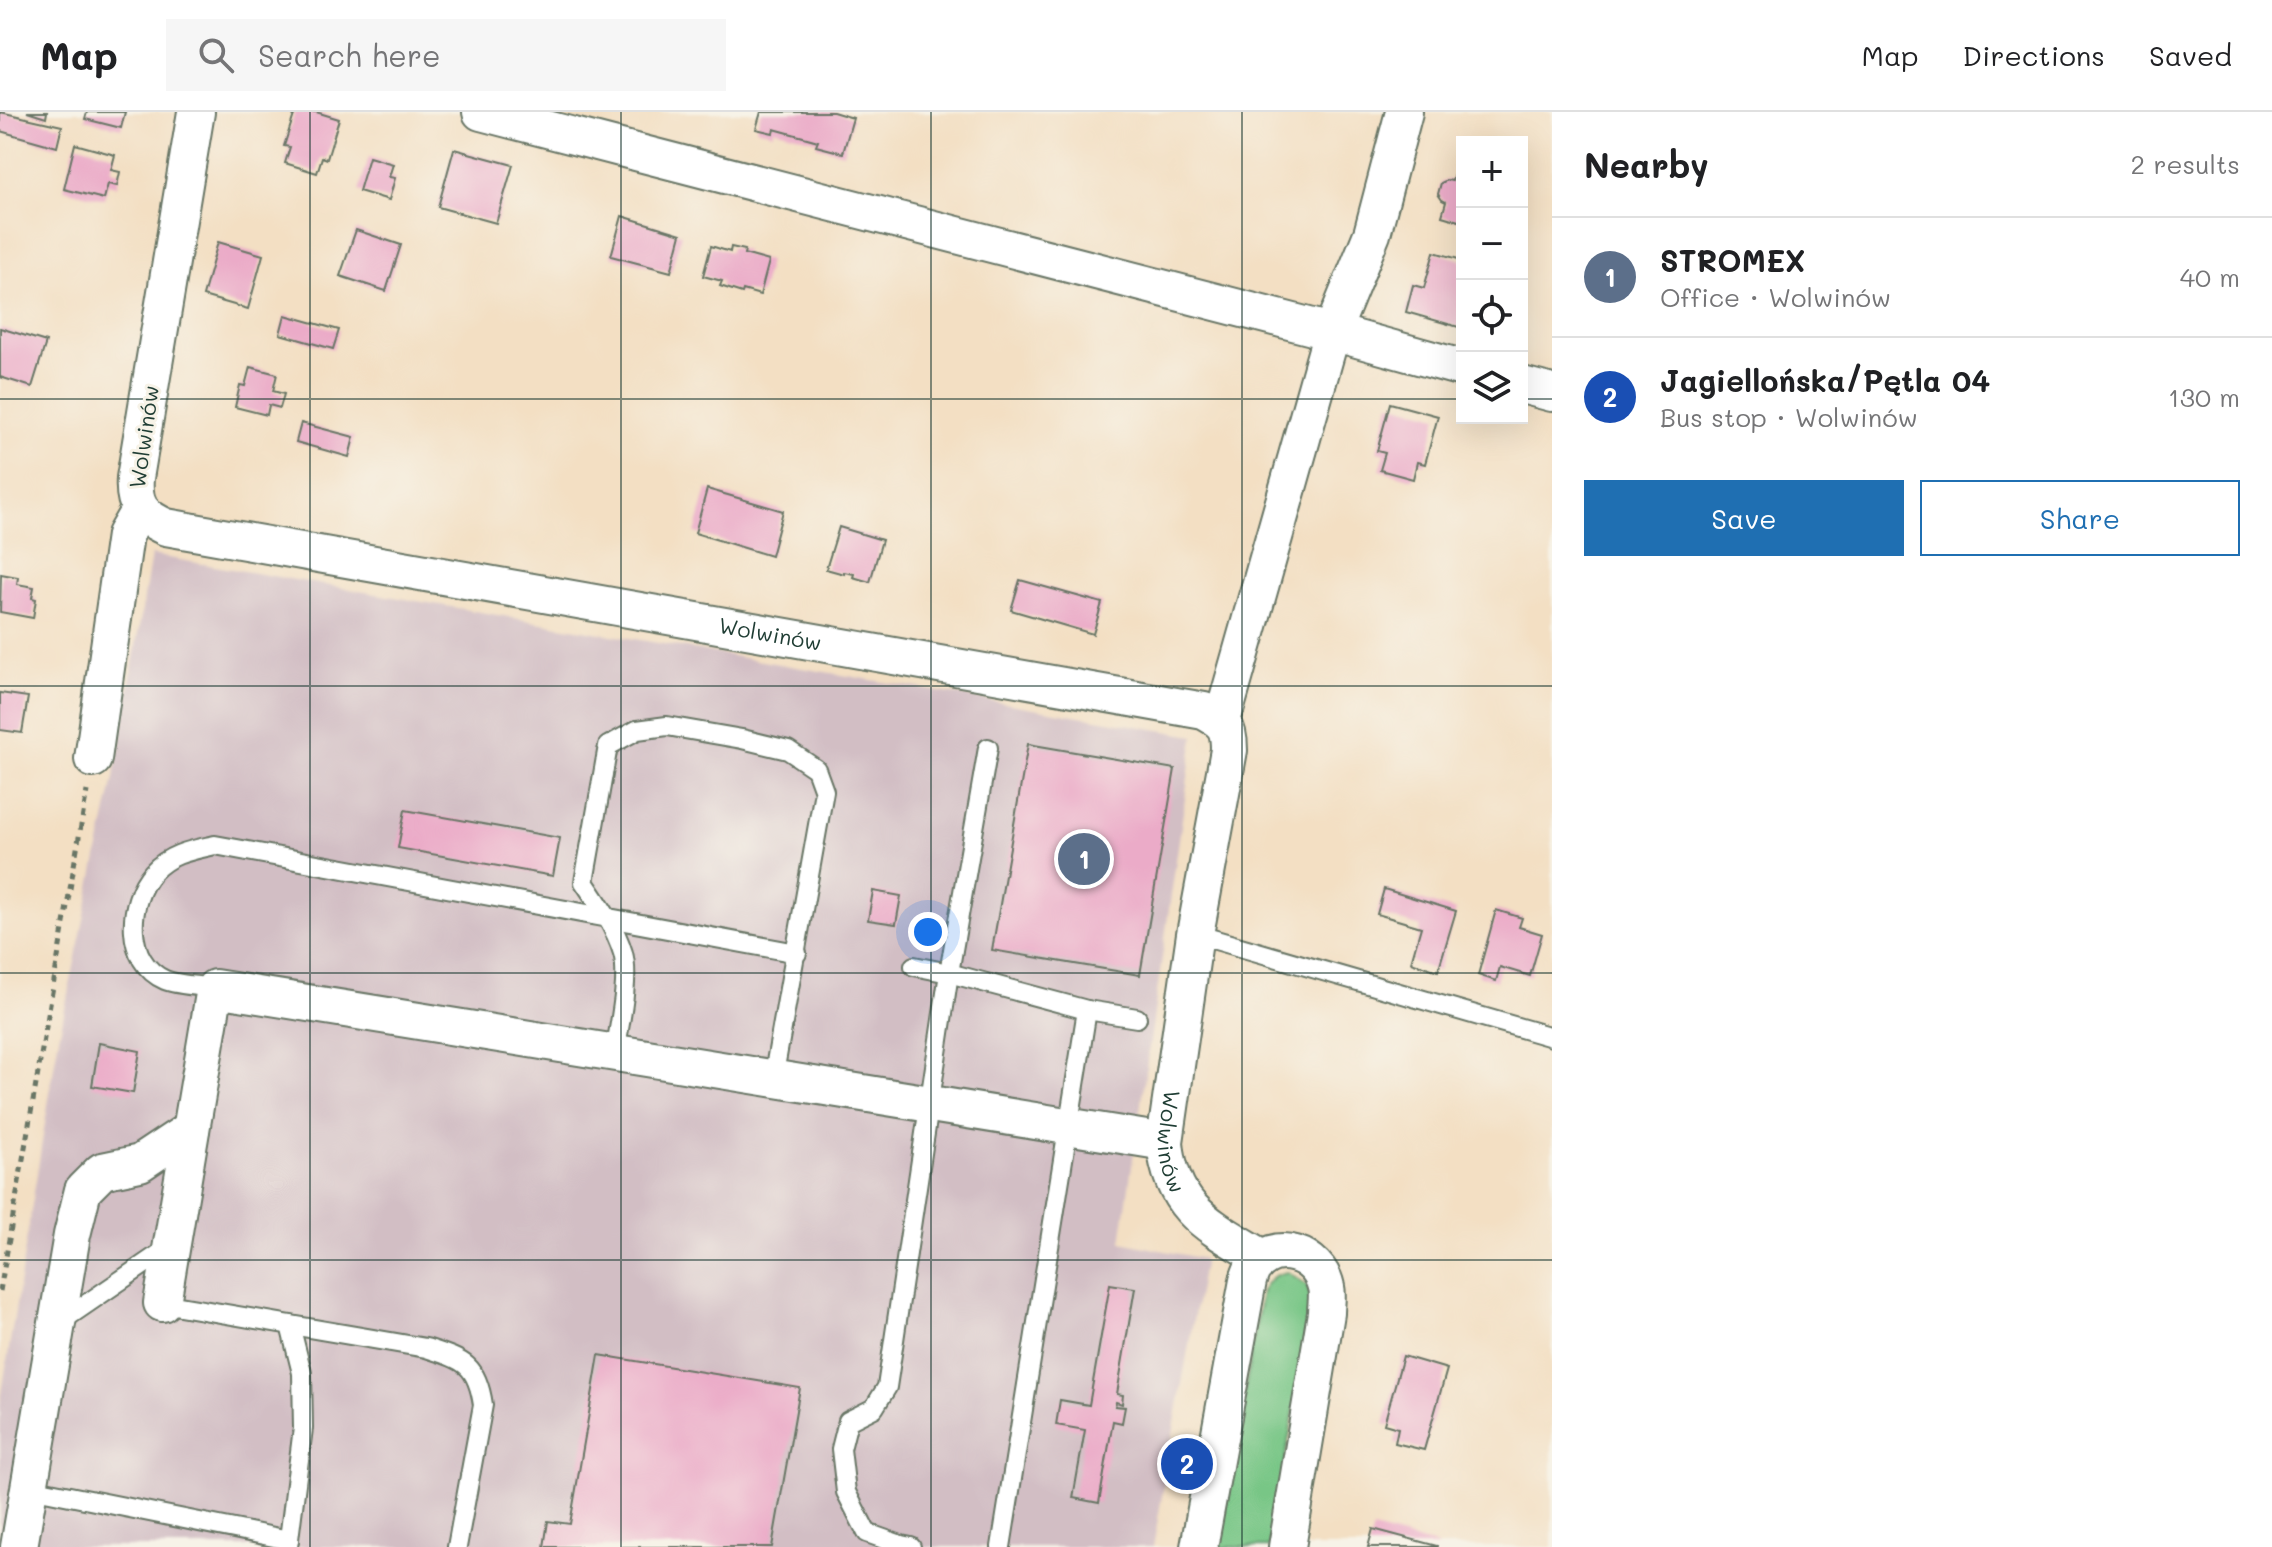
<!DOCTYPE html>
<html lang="en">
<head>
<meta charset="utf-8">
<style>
  :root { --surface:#fff; --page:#f6f6f6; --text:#202124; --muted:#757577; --line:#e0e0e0; --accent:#1f6fb2 }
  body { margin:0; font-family:Mali,sans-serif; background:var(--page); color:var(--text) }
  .controls { position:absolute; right:24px; top:24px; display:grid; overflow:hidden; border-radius:0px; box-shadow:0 8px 32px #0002 }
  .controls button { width:72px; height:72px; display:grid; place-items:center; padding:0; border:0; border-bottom:2px solid var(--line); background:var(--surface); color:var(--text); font:40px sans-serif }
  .you { position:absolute; left:928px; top:820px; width:28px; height:28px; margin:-20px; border:6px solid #fff; border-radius:50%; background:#1a73e8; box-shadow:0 0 0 12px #1a73e833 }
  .badge { display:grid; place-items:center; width:52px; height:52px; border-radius:50%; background:var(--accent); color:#fff; font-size:26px; font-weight:700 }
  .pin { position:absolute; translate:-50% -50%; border:4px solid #fff; box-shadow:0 2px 8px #0006 }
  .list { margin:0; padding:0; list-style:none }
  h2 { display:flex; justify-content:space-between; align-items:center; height:104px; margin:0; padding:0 32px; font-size:34px }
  h2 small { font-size:26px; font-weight:400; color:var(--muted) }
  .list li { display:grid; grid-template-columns:52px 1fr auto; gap:24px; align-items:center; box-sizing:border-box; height:120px; padding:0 32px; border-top:2px solid var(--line) }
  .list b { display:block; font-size:30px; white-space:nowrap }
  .list p { margin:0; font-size:26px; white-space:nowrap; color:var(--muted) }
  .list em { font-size:26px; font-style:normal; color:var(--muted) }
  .actions { display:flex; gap:16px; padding:24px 32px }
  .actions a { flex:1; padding:18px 0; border:2px solid var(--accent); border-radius:0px; text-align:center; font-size:28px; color:var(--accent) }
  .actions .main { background:var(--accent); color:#fff }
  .icon { flex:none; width:44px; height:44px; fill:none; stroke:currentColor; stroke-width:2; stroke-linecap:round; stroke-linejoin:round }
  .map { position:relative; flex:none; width:1552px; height:1435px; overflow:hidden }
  header { display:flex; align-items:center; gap:48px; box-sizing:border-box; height:112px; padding:0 40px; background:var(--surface); border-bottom:2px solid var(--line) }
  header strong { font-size:38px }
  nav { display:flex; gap:44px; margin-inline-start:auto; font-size:28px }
  .search { width:560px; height:72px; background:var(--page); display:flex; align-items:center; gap:20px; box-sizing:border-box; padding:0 28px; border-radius:0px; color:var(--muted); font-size:30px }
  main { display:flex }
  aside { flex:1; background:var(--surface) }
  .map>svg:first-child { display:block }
</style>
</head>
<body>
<header>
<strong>Map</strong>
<div class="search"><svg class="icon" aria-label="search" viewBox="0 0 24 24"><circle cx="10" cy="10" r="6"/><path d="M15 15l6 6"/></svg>Search here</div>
<nav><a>Map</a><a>Directions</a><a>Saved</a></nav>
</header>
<main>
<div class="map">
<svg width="1552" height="1435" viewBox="0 0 1552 1435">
  <rect width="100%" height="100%" fill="#f7f3e8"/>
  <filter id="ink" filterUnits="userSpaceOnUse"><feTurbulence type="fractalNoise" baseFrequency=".0125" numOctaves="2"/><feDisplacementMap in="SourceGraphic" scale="16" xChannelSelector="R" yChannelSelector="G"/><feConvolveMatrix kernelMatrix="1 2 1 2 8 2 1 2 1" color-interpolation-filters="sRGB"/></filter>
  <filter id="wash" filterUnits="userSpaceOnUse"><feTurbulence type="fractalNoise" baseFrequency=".006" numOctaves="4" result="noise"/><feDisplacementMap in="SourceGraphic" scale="32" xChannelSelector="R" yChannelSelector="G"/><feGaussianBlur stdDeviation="1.8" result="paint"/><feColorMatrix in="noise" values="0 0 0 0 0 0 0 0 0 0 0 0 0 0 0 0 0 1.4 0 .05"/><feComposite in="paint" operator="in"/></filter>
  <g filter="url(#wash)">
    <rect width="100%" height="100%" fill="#f3dfc3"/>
    <polygon fill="#d2bec4" points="151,443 1194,624 1121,1130 1204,1147 1153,1435 0,1435 0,1293 58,930 115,661"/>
    <path fill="#78c686" stroke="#4c825d" stroke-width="2" d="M1288 1160 1307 1173 1313 1195 1269 1435H1218L1262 1179C1268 1167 1274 1162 1288 1160Z"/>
    <g id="blocks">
      <g fill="#ebabc8">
        <polygon points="0,0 62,14 57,35 0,19"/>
        <polygon points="27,0 47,0 46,6"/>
        <polygon points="87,0 125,0 121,16 85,7"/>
        <polygon points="295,0 316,0 339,7 327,47 322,45 317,61 285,51 290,35 284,34"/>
        <polygon points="761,0 833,0 853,6 843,41 816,34 818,29 774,17 773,21 756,17"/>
        <polygon points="75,32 115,43 111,58 120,60 117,74 108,72 104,87 64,77"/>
        <polygon points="454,37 513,53 496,111 438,95"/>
        <polygon points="1460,42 1462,43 1462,110 1442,104 1446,90 1442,88 1438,82 1441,71 1447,68 1452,69"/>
        <polygon points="369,45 393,52 389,65 395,66 389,88 359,79"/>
        <polygon points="622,104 681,122 671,160 611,144"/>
        <polygon points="356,118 401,133 386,179 340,164"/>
        <polygon points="218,130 263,143 248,197 203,184"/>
        <polygon points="711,134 730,140 731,135 745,138 744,142 769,149 760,183 743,178 742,181 720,174 722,169 703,164"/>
        <polygon points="1434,140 1462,148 1462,216 1406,200 1413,173 1424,176"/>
        <polygon points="285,203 339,218 333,237 280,222"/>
        <polygon points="0,216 46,230 32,275 0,265"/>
        <polygon points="250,255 277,262 273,279 284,282 280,296 269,293 267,303 235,295 240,273 245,274"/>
        <polygon points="1390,291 1438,304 1425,352 1417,350 1413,367 1380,358 1385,341 1377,339"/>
        <polygon points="301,311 354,325 349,345 296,330"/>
        <polygon points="707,377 783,399 771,444 695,421"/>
        <polygon points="839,415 882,428 870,470 853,465 854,462 844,460 844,462 826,457"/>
        <polygon points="1,462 18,465 17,472 34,475 32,486 36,487 33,506 0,500"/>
        <polygon points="1020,468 1102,491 1093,522 1011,498"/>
        <polygon points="0,581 28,585 22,621 0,618"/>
        <polygon points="1028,632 1175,657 1140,863 992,838"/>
        <polygon points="405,698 560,726 553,764 398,736"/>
        <polygon points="1384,777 1456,799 1438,859 1411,850 1421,815 1377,802"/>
        <polygon points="873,779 901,784 896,812 868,808"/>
        <polygon points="1496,798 1522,806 1519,815 1542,822 1530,864 1500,855 1496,869 1478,863"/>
        <polygon points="99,931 140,939 133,981 92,974"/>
        <polygon points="1110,1172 1135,1176 1117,1282 1123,1283 1122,1292 1116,1290 1115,1294 1125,1295 1122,1311 1113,1309 1099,1391 1073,1386 1085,1318 1056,1313 1060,1288 1089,1293"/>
        <polygon points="599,1243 800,1276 772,1435 544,1435 548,1409 570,1412"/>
        <polygon points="1403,1244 1447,1257 1424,1338 1395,1331 1398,1316 1384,1312"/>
        <polygon points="1373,1417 1437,1434 1437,1435 1368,1435"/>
      </g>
    </g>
  </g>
  <g filter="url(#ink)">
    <use href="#blocks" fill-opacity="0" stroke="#697666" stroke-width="2"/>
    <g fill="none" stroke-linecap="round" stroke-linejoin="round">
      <g stroke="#697666" stroke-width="22">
        <g id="lane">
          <polyline points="1195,822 1552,925"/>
          <polyline points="914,854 949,861 1087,898 1137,906"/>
          <path d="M215 876C201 874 177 873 165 868 124 850 127 789 153 760 170 741 193 738 215 733L797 841"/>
          <path d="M615 941C619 914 630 867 623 841 615 815 599 792 584 770L608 634 637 618 667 614 742 627 788 638 816 657 824 679 773 967"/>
          <path d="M162 1191 426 1236C463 1248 477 1251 483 1293L457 1435"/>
          <polyline points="60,1210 171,1134"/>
          <polyline points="30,1376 289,1428"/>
          <polyline points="288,1435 303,1316 302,1261 290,1213"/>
          <polyline points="911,1435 901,1433 867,1421 846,1380 841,1337 848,1309 874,1296 887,1275 949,861 988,636"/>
          <polyline points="1001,1435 1087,898"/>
        </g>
      </g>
      <g stroke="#697666" stroke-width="40">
        <g id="street">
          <path id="s1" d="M196 0 135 366C133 393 141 404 166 415L1204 599C1224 610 1229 614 1229 638L1195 822 1165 1030C1171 1098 1210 1114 1263 1146"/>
          <polyline points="481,0 1332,220 1462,256"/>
          <polyline points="1522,273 1552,281"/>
          <polyline points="1222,609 1332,220 1372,122 1404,0"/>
          <polyline points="93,647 125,423 140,397"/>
          <polyline points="162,1191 215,876 1165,1030"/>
          <polyline points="19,1435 72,1123 83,1078 102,1059 140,1051 191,1017"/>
          <path d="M1199 1435 1247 1174C1248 1168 1250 1161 1253 1156 1275 1126 1319 1142 1326 1175 1328 1183 1326 1193 1326 1201L1287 1435"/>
        </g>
      </g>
      <polyline stroke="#697666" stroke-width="5" stroke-dasharray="6 6" stroke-linecap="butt" points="0,1179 87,679"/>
      <use href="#lane" stroke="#fff" stroke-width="18"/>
      <use href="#street" stroke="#fff" stroke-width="36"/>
    </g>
  </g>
  <path fill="none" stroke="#1f3d34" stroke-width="2" stroke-opacity="0.55" d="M310 0V1435M621 0V1435M931 0V1435M1242 0V1435M0 287H1462M1522 287H1552M0 574H1552M0 861H1552M0 1148H1552"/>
  <g text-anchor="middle" stroke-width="6" stroke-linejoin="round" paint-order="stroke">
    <g font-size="22" fill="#1f3d34" stroke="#f7f3e8">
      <text transform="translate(144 325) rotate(-82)" y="8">Wolwinów</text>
      <text dy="8" stroke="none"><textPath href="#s1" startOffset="1048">Wolwinów</textPath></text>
      <text dy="8" stroke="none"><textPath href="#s1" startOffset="1936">Wolwinów</textPath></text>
    </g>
  </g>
</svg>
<div class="controls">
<button>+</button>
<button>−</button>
<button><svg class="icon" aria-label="locate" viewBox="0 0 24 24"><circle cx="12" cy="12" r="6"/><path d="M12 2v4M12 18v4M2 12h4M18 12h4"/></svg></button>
<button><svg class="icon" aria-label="layers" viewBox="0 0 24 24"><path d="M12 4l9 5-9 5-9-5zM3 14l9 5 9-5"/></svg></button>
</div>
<div class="you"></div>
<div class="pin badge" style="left:1084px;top:747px;background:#5c6f8a">1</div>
<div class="pin badge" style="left:1187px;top:1352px;background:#1a4fb4">2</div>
</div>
<aside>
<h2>Nearby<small>2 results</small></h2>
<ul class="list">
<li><span class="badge" style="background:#5c6f8a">1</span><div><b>STROMEX</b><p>Office · Wolwinów</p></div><em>40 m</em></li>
<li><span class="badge" style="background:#1a4fb4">2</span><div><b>Jagiellońska/Pętla 04</b><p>Bus stop · Wolwinów</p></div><em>130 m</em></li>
</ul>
<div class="actions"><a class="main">Save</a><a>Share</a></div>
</aside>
</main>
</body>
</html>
